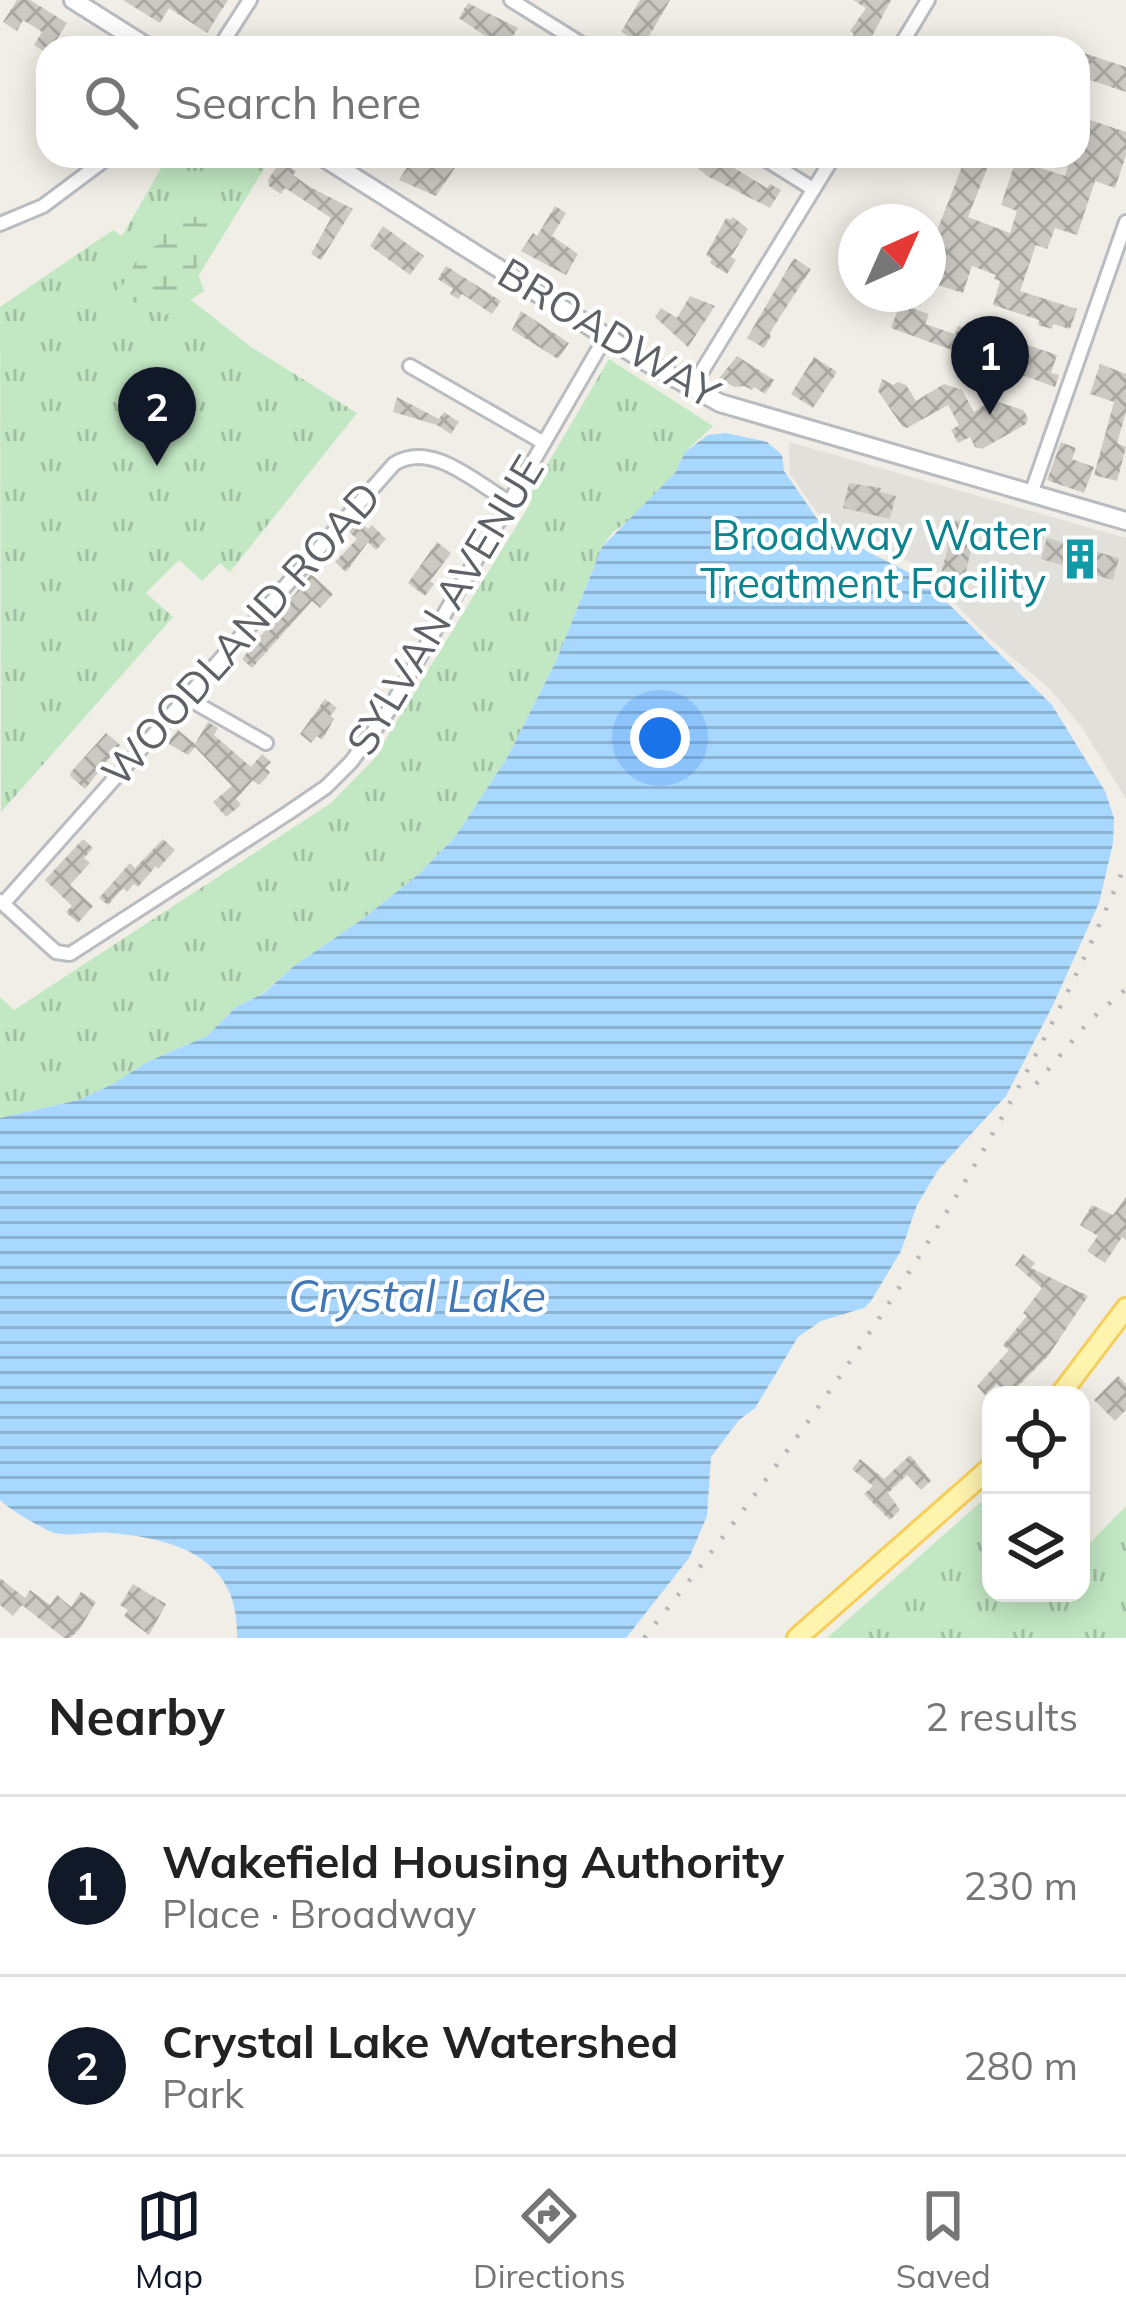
<!DOCTYPE html>
<html lang="en">
<head>
<meta charset="utf-8">
<style>
  :root { --surface:#fff; --page:#f6f6f6; --text:#222; --muted:#767676; --line:#e0e0e0; --accent:#111827 }
  body { margin:0; font-family:Mulish,sans-serif; background:var(--page); color:var(--text) }
  .controls { position:absolute; right:36px; bottom:36px; display:grid; overflow:hidden; border-radius:24px; box-shadow:0 6px 30px #0003 }
  .controls button { width:108px; height:108px; display:grid; place-items:center; padding:0; border:0; border-bottom:3px solid var(--line); background:var(--surface); color:var(--text); font:60px sans-serif }
  .compass { position:absolute; left:838px; top:204px; width:108px; height:108px; border-radius:50%; background:var(--surface); box-shadow:0 6px 30px #0003; rotate:45deg }
  .you { position:absolute; left:660px; top:738px; width:42px; height:42px; margin:-30px; border:9px solid #fff; border-radius:50%; background:#1a73e8; box-shadow:0 0 0 18px #1a73e833 }
  .badge { display:grid; place-items:center; width:78px; height:78px; border-radius:50%; background:var(--accent); color:#fff; font-size:39px; font-weight:700 }
  .pin { position:absolute; translate:-50% -99px; filter:drop-shadow(0 3px 6px #0008) }
  .pin::after { content:''; position:absolute; top:63px; width:42px; height:36px; background:inherit; clip-path:polygon(0 0,100% 0,50% 100%) }
  .list { margin:0; padding:0; list-style:none }
  h2 { display:flex; justify-content:space-between; align-items:center; height:156px; margin:0; padding:0 48px; font-size:51px }
  h2 small { font-size:39px; font-weight:400; color:var(--muted) }
  .list li { display:grid; grid-template-columns:78px 1fr auto; gap:36px; align-items:center; box-sizing:border-box; height:180px; padding:0 48px; border-top:3px solid var(--line) }
  .list b { display:block; font-size:45px; white-space:nowrap }
  .list p { margin:0; font-size:39px; white-space:nowrap; color:var(--muted) }
  .list em { font-size:39px; font-style:normal; color:var(--muted) }
  .icon { flex:none; width:66px; height:66px; fill:none; stroke:currentColor; stroke-width:2; stroke-linecap:round; stroke-linejoin:round }
  .map { position:relative; flex:none; width:1126px; height:1638px; overflow:hidden }
  .search { position:absolute; background:var(--surface); box-shadow:0 6px 30px #0003; left:36px; right:36px; top:36px; height:132px; display:flex; align-items:center; gap:30px; box-sizing:border-box; padding:0 42px; border-radius:36px; color:var(--muted); font-size:45px }
  .sheet { height:516px; background:var(--surface) }
  nav { display:flex; justify-content:space-around; align-items:center; box-sizing:border-box; height:168px; border-top:3px solid var(--line); background:var(--surface); font-size:33px; color:var(--muted) }
  nav a { display:grid; justify-items:center; gap:6px }
  nav .on { color:var(--accent) }
  .map>svg:first-child { display:block }
</style>
</head>
<body>
<div class="map">
<svg width="1126" height="1638" viewBox="0 0 1126 1638">
  <defs>
    <pattern id="grass-tufts" width="24" height="20" patternUnits="userSpaceOnUse" patternTransform="scale(3)"><rect width="24" height="20" fill="#c2e8c3"/><path d="M3 7l-1-3M5 7V3M7 7l1-3M15 17l-1-3M17 17v-4M19 17l1-3" fill="none" stroke="#a1bfa2"/></pattern>
    <pattern id="wetland-marsh" width="20" height="14" patternUnits="userSpaceOnUse" patternTransform="scale(3)"><rect width="20" height="14" fill="#c2e8c3"/><path d="M1 5h8M5 5V1M11 12h8M15 12V8" fill="none" stroke="#a1bfa2"/></pattern>
    <pattern id="water-rules" width="6" height="5" patternUnits="userSpaceOnUse" patternTransform="scale(3)"><rect width="6" height="5" fill="#a8d7ff"/><path d="M0 2.5h6" fill="none" stroke="#8cb2d2"/></pattern>
    <pattern id="building-cross-hatch" width="8" height="8" patternUnits="userSpaceOnUse" patternTransform="scale(3)"><rect width="8" height="8" fill="#ccc9c3"/><path d="M0 0l8 8M0 8l8-8" fill="none" stroke="#a9a7a2"/></pattern>
  </defs>
  <rect width="100%" height="100%" fill="#f0eee6"/>
  <polygon fill="#e2e0db" points="789,442 1126,538 1126,799 1081,726 1049,688 990,639 916,564 870,549 829,529 790,474"/>
  <g fill="url(#grass-tufts)">
    <polygon points="168,156 272,156 186,296 251,347 357,413 230,572 220,563 202,581 179,560 146,593 173,617 1,812 0,307 113,230 122,236"/>
    <polygon points="609,359 713,426 685,452 675,473 640,512 612,533 602,547 556,661 507,758 455,837 420,873 364,918 294,966 263,993 236,1007 207,1036 147,1062 113,1084 79,1100 0,1118 0,997 14,1010 331,803 373,760 530,504 526,501"/>
    <polygon points="991,1493 991,1593 1081,1593 1081,1543 1086,1547 1126,1506 1126,1638 827,1638"/>
  </g>
  <path fill="url(#wetland-marsh)" d="M210 211C225 233 209 249 196 268L204 291 166 315 134 302 96 314 95 310 124 283 141 252 160 244 164 213 177 224Z"/>
  <path fill="url(#water-rules)" d="M726 433 767 442 782 455 784 471 825 530 924 580 1052 705 1105 791 1114 818 1113 843 1099 903 1052 1007 1006 1096 938 1170 917 1205 901 1251 871 1301 864 1308 821 1321 798 1337 755 1408 739 1420 711 1457 707 1516 689 1558 626 1638H237C240 1558 177 1539 111 1533 93 1531 72 1537 55 1533 44 1530 7 1508 0 1500V1118L79 1100 113 1084 147 1062 207 1036 236 1007 264 993 294 966 364 918 420 873 455 837 507 758 556 661 602 547 675 473 685 452 708 435Z"/>
  <g fill="url(#building-cross-hatch)">
    <polygon points="17,0 30,0 67,23 48,54 34,45 42,32 23,20 17,31 3,22"/>
    <polygon points="123,0 228,0 207,33 169,8 160,23"/>
    <polygon points="640,0 670,0 644,45 621,32"/>
    <polygon points="853,0 891,0 866,48 856,48 848,43 854,34 850,31 866,8"/>
    <polygon points="468,3 518,28 508,44 503,41 500,46 459,18"/>
    <polygon points="1078,51 1126,67 1126,92 1078,76"/>
    <polygon points="1084,118 1126,132 1126,155 1115,188 1095,181 1077,235 1055,228 1047,249 1036,245 1020,291 1077,309 1070,329 1053,324 1052,329 1038,325 1039,320 993,305 1000,281 994,279 996,275 972,266 963,293 928,282 928,254 966,156 992,156 968,217 1010,233 1017,211 1001,205 1016,160 1065,176 1071,156 1078,156 1078,135"/>
    <polygon points="414,156 441,156 457,165 436,196 399,180"/>
    <polygon points="706,156 715,156 767,188 770,184 781,190 770,208 707,176 698,168"/>
    <polygon points="280,161 296,171 293,175 310,187 353,209 321,260 311,254 331,218 285,188 281,194 269,186 268,180"/>
    <polygon points="555,206 566,213 552,236 578,254 566,275 521,251 533,233 537,236"/>
    <polygon points="733,217 748,229 731,257 736,260 727,274 710,263 712,259 706,255 726,218 731,220"/>
    <polygon points="383,226 424,256 410,275 370,246"/>
    <polygon points="794,258 811,269 769,334 771,336 764,348 747,338"/>
    <polygon points="446,266 501,301 492,314 462,294 458,299 450,294 453,289 438,279"/>
    <polygon points="690,296 715,306 688,347 655,317 661,308 677,318"/>
    <polygon points="900,304 929,314 925,324 955,334 958,326 1020,348 1022,343 1057,355 1051,373 1059,375 1055,387 891,328"/>
    <polygon points="521,311 569,343 558,359 512,330"/>
    <polygon points="737,356 774,380 765,394 754,387 752,390 744,386 734,387 719,378"/>
    <polygon points="814,357 837,372 813,408 791,394"/>
    <polygon points="1100,364 1126,374 1126,412 1117,443 1126,447 1117,481 1094,475 1114,402 1090,394"/>
    <polygon points="882,379 893,385 898,382 906,385 916,401 944,384 962,390 974,412 992,400 1023,410 1028,418 1026,424 982,449 975,447 970,437 958,443 951,430 959,425 948,405 907,428 902,426 878,391"/>
    <polygon points="397,397 439,419 444,412 459,422 451,434 437,425 393,412"/>
    <polygon points="1061,442 1076,448 1072,459 1094,467 1084,493 1047,480"/>
    <polygon points="849,483 881,488 880,492 896,496 890,519 843,508"/>
    <polygon points="955,520 977,526 963,583 940,578"/>
    <polygon points="359,521 368,529 372,525 386,539 376,550 368,542 346,572 335,562 357,539 348,531"/>
    <polygon points="1047,538 1119,558 1113,580 1041,559"/>
    <polygon points="437,542 451,553 430,581 434,584 425,596 408,583"/>
    <polygon points="311,574 333,594 320,608 312,601 252,668 242,659"/>
    <polygon points="325,699 337,708 330,716 334,719 322,740 317,736 311,743 300,734"/>
    <polygon points="208,722 218,728 214,735 251,767 262,754 271,762 265,768 270,772 266,778 259,785 253,780 236,799 241,805 226,817 213,802 232,786 195,747 188,755 167,743 178,730 195,744"/>
    <polygon points="106,733 120,745 85,789 70,776 71,772"/>
    <polygon points="83,839 93,848 84,858 90,863 70,885 93,906 78,923 66,912 72,906 45,880"/>
    <polygon points="163,839 175,850 158,869 156,866 138,887 134,884 127,892 123,888 108,905 99,898 130,863 135,868"/>
    <polygon points="1126,1197 1126,1240 1122,1237 1105,1263 1087,1251 1098,1236 1080,1225 1092,1205 1113,1215"/>
    <polygon points="1023,1254 1035,1263 1031,1268 1088,1296 1048,1356 1018,1386 1020,1388 1014,1395 1008,1395 997,1384 985,1395 977,1386 1009,1350 1003,1345 1027,1316 1023,1313 1042,1288 1015,1265"/>
    <polygon points="1118,1376 1126,1384 1126,1410 1115,1421 1094,1400"/>
    <polygon points="910,1455 931,1481 921,1490 907,1475 888,1493 900,1510 890,1520 864,1494 873,1486 852,1469 860,1459 884,1479"/>
    <polygon points="0,1578 25,1598 30,1590 50,1605 57,1595 71,1607 81,1592 96,1602 79,1630 70,1638 64,1638 22,1605 13,1616 0,1605"/>
    <polygon points="133,1584 166,1604 149,1635 124,1616 128,1610 120,1605"/>
  </g>
  <g fill="none" stroke-linecap="round" stroke-linejoin="round">
    <g stroke="#b9bcc0" stroke-width="18">
      <g id="street">
        <polyline points="511,0 588,48"/>
        <polyline points="219,48 250,0"/>
        <polyline points="899,48 928,0"/>
        <polyline points="760,156 813,189"/>
        <polyline points="0,224 43,206 110,156"/>
        <polyline points="410,366 544,443"/>
        <polyline points="691,389 834,156"/>
        <polyline points="1031,494 1126,222"/>
        <polyline points="185,697 266,743"/>
        <polyline points="0,901 56,952 70,954 288,813 326,787 351,762 387,713 606,336"/>
        <path d="M3 904 394 464C431 440 476 483 509 502"/>
      </g>
    </g>
    <g stroke="#b8bbc0" stroke-width="22">
      <g id="secondary">
        <polyline points="73,0 149,48"/>
        <polyline points="321,156 648,363 720,403 1126,521"/>
      </g>
    </g>
    <g stroke="#f6ce5a" stroke-width="24">
      <g id="primary">
        <polyline points="1060,1395 1126,1308"/>
        <polyline points="797,1638 991,1467"/>
      </g>
    </g>
    <use href="#street" stroke="#fff" stroke-width="12"/>
    <use href="#secondary" stroke="#fff" stroke-width="16"/>
    <use href="#primary" stroke="#fff4ad" stroke-width="18"/>
    <g stroke="#b5b6b7" stroke-width="4.5" stroke-dasharray="3 15" stroke-linecap="butt">
      <polyline points="1036,1084 1089,1021 1126,989"/>
      <path d="M644 1638C835 1399 1008 1146 1126 863"/>
    </g>
  </g>
  <defs>
    <g id="building-bare" transform="scale(3.24)"><path d="M-4-6H4V6H1V3H-1V6H-4ZM-2.5-4.3h1.7v1.8h-1.7ZM.8-4.3h1.7v1.8H.8ZM-2.5-1h1.7V.8h-1.7ZM.8-1h1.7V.8H.8Z" fill="#0f9aa8" stroke="#fff" stroke-width="2.5" paint-order="stroke"/></g>
  </defs>
  <g fill-rule="evenodd">
    <use href="#building-bare" x="1080" y="559"/>
  </g>
  <g text-anchor="middle" stroke-width="9" stroke-linejoin="round" paint-order="stroke">
    <g font-size="42" fill="#5e6267" stroke="#fff">
      <text transform="translate(609 333) rotate(31)" y="15">BROADWAY</text>
      <text transform="translate(445 605) rotate(-59)" y="15">SYLVAN AVENUE</text>
      <text transform="translate(241 634) rotate(-48)" y="15">WOODLAND ROAD</text>
    </g>
    <g font-size="42" fill="#0d838f" stroke="#fff" text-anchor="end">
      <text x="1046" y="550">Broadway Water<tspan x="1046" dy="48">Treatment Facility</tspan></text>
    </g>
    <g font-size="45" font-style="italic" fill="#4077b6" stroke="#fff">
      <text x="417" y="1312">Crystal Lake</text>
    </g>
  </g>
</svg>
<div class="controls">
<button><svg class="icon" aria-label="locate" viewBox="0 0 24 24"><circle cx="12" cy="12" r="6"/><path d="M12 2v4M12 18v4M2 12h4M18 12h4"/></svg></button>
<button><svg class="icon" aria-label="layers" viewBox="0 0 24 24"><path d="M12 4l9 5-9 5-9-5zM3 14l9 5 9-5"/></svg></button>
</div>
<svg class="compass" viewBox="-18 -18 36 36"><path d="M0-13l5 13h-10z" fill="#e53935"/><path d="M0 13l5-13h-10z" fill="#767676"/></svg>
<div class="you"></div>
<div class="pin badge" style="left:990px;top:415px">1</div>
<div class="pin badge" style="left:157px;top:466px">2</div>
<div class="search"><svg class="icon" aria-label="search" viewBox="0 0 24 24"><circle cx="10" cy="10" r="6"/><path d="M15 15l6 6"/></svg>Search here</div>
</div>
<section class="sheet">
<h2>Nearby<small>2 results</small></h2>
<ul class="list">
<li><span class="badge">1</span><div><b>Wakefield Housing Authority</b><p>Place · Broadway</p></div><em>230 m</em></li>
<li><span class="badge">2</span><div><b>Crystal Lake Watershed</b><p>Park</p></div><em>280 m</em></li>
</ul>
</section>
<nav>
<a class="on"><svg class="icon" aria-label="map" viewBox="0 0 24 24"><path d="M3 6l6-2 6 2 6-2v14l-6 2-6-2-6 2zM9 4v14M15 6v14"/></svg>Map</a>
<a><svg class="icon" aria-label="directions" viewBox="0 0 24 24"><path d="M12 3l9 9-9 9-9-9zM9 14v-3h6M13 9l2 2-2 2"/></svg>Directions</a>
<a><svg class="icon" aria-label="saved" viewBox="0 0 24 24"><path d="M7 4h10v16l-5-4-5 4z"/></svg>Saved</a>
</nav>
</body>
</html>
